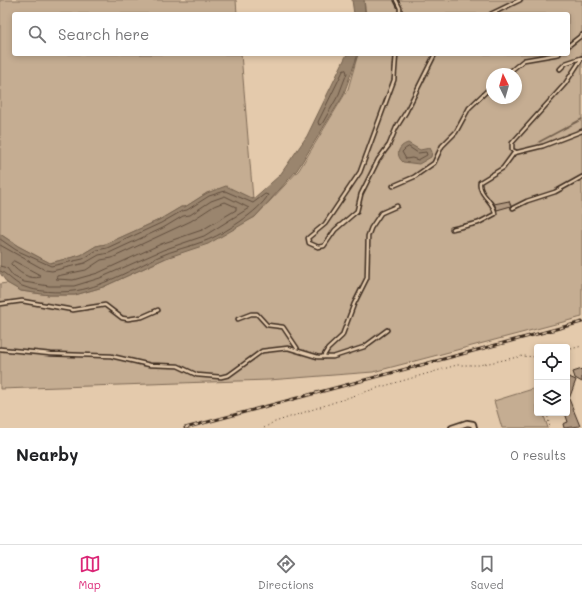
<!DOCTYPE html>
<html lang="en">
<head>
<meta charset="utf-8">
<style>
  :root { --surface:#fff; --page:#f2f2f2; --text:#202124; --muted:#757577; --line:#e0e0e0; --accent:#db2777 }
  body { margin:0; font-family:Mali,sans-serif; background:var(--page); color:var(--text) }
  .controls { position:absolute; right:12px; bottom:12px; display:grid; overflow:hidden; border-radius:4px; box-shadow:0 2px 6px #0003 }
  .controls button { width:36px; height:36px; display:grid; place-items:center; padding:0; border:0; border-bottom:1px solid var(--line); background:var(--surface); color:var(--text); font:20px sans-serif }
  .compass { position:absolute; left:486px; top:68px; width:36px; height:36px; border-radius:50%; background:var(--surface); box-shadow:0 2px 6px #0003; rotate:355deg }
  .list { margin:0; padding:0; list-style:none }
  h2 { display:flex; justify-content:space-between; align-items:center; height:52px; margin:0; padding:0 16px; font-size:17px }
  h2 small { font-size:13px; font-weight:400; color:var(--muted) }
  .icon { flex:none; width:22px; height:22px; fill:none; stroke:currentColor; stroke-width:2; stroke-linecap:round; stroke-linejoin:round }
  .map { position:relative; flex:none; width:582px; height:428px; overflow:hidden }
  .search { position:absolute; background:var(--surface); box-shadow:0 2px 6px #0003; left:12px; right:12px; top:12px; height:44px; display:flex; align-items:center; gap:10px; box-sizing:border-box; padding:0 14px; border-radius:4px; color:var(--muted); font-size:15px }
  .sheet { height:116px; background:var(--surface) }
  nav { display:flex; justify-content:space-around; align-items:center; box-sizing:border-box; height:56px; border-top:1px solid var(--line); background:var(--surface); font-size:11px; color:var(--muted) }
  nav a { display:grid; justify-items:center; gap:2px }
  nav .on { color:var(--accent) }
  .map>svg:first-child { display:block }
</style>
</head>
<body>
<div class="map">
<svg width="582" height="428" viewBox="0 0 582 428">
  <rect width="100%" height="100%" fill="#e4caac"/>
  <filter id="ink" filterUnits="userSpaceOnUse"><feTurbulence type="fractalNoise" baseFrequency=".025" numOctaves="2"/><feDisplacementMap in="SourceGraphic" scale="8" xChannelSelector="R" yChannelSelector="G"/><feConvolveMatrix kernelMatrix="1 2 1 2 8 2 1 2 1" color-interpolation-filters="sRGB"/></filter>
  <g filter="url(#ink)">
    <g fill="#c5ad92" stroke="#806c58" fill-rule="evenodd">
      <polygon points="0,0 236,0 237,14 14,14 14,54 241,54 253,199 207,193 185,207 181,207 159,220 106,244 96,246 81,255 50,263 18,246 0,234"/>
      <path d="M364 0H582V317L373 372 269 380 0 389V284L7 283 21 291 49 295H75L103 287 255 217 299 170 348 89 358 54H568V14H366ZM492 74H516V98H492Z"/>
      <polygon points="536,388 537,413 543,413 548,428 502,428 494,401"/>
    </g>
    <g fill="#9a856e" stroke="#74614e">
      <polygon points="352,0 364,0 365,14 354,14"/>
      <polygon points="347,54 358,54 343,96 297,170 255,217 208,244 166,258 103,287 75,295 49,295 21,291 7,283 0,273 0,234 18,246 50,263 81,255 96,246 106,244 159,220 181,207 185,207 207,193 226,186 253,199 280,175 307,136"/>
      <path d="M408 143 420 150 430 148 432 152 431 157 419 164 403 162C395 155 398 146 408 143Z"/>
    </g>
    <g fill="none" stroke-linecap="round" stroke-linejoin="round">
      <g stroke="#614e3e" stroke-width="1">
        <polygon points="346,70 347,73 339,94 322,124 319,125 318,122 343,71"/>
        <polygon points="409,147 418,153 426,152 427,155 418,160 412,158 406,159 402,152 405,149"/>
        <polygon points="225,202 236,207 236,210 202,230 161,244 98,273 73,280 56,279 57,276 86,270 101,260 112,258 191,221 214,206"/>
        <path d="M0 239 16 250 51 266 83 259 97 250 107 248 161 223 182 211 187 210 209 196 225 191 253 203 265 194 268 195C260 211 222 235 205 241 189 247 173 250 158 257 135 268 98 289 73 291 58 293 37 292 22 286 14 283 5 272 0 271"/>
        <polyline points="0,245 45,270 52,271 85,263 99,255 109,253 163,228 183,216 190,215 211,201 225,196 249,208 204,236 163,250 100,278 74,286 49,286 24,282 13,276 7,268 0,266"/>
        <path d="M14 261 40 275 41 277C29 280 19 273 11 264Z"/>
      </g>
      <polyline stroke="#74614e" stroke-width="1.5" points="539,142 582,119"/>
    </g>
    <g fill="#b09880" stroke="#3b2a1e">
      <polygon points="509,201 511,206 497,210 494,204"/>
      <polygon points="582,369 582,382 575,378 573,372"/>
      <polygon points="569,377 576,380 569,399 580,426 564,428 563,424 568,422 565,413 567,413 567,383"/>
    </g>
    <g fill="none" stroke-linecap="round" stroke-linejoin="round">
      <g stroke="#3b2a1e" stroke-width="5.5">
        <g id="lane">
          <polyline points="396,0 400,8 400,14"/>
          <polyline points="491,14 520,0"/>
          <polyline points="568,46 582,35"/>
          <polyline points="396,54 394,80 360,172 325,224 308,238 309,243 318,247 324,246 335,230 357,211 361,194 378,160 389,145 396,128 406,112 435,54"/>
          <polyline points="560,69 566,63 581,58"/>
          <polyline points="507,74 524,60 559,54"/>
          <polyline points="516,152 512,150 512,143 565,84 582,58"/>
          <polyline points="393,186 414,177 434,163 442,146 456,132 469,108 492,86"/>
          <polyline points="513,208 527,201 555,192 582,177"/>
          <path d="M452 229 478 223 495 214C495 202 478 195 480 182L503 168 514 153 543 146 582 131"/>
          <polyline points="0,304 22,301 73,310 105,305 122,318 128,319 142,317 158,310"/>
          <polyline points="238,319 251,314 257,314 267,325 283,327 297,348"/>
          <polyline points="0,349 51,354 111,356 150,365 178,366 197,375 221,377 229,375 262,351 288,348 318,357 333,357 364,347 387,330"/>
          <polyline points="323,357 328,349 342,336 354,304 367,278 368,236 371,228 381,213 397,206"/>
        </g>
      </g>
      <g stroke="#3b2a1e" stroke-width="8">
        <polyline id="street" points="452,428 467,423 473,424 474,428"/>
      </g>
      <g stroke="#3b2a1e" stroke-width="1" stroke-dasharray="1 3" stroke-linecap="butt">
        <polyline points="567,350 582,346"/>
        <polyline points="547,413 550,428"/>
        <polyline points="264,428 272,423 374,389 457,365 479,365 523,356 537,357"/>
      </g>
      <use href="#lane" stroke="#e4caac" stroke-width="2.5"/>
      <use href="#street" stroke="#e4caac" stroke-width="4.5"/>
      <g stroke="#3b2a1e" stroke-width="3">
        <polyline id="rail" points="185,428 582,322"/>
      </g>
      <use href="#rail" stroke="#e4caac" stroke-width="1.5" stroke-dasharray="4.5" stroke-linecap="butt"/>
    </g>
  </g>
</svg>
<div class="controls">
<button><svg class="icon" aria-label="locate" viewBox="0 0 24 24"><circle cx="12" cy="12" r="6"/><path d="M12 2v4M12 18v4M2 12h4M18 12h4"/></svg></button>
<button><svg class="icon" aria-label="layers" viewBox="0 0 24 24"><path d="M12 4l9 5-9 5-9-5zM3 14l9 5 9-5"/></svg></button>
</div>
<svg class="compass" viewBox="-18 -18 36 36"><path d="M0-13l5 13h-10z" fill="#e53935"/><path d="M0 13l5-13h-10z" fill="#757577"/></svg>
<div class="search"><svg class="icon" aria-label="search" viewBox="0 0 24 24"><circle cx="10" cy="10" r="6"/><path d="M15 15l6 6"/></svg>Search here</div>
</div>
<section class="sheet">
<h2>Nearby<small>0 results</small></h2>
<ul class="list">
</ul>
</section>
<nav>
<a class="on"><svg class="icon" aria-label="map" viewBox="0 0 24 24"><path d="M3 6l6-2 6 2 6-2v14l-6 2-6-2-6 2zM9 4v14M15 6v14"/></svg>Map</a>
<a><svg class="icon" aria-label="directions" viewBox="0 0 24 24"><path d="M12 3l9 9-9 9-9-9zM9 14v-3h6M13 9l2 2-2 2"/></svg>Directions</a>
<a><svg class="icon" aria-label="saved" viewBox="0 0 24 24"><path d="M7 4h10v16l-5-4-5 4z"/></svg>Saved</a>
</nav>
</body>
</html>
